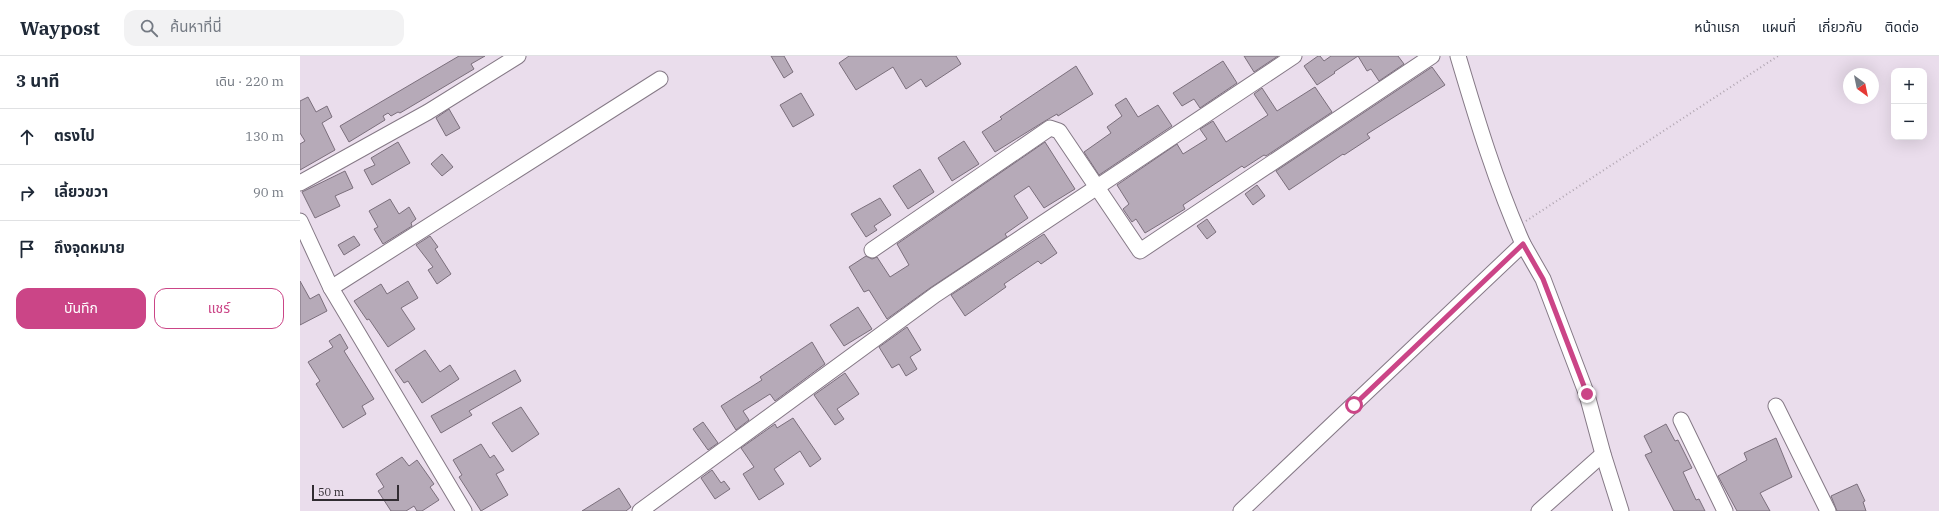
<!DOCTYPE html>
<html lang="th">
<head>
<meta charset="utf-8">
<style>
  :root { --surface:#fff; --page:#f2f2f3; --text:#1f2937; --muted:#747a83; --line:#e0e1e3; --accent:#cb4587 }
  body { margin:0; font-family:"IBM Plex Serif","Noto Sans Thai",serif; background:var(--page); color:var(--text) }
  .controls { position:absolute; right:12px; top:12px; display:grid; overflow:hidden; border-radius:8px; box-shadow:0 4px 16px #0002 }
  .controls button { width:36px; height:36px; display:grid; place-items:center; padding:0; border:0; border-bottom:1px solid var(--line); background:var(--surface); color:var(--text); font:20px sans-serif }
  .compass { position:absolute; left:1543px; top:12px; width:36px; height:36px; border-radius:50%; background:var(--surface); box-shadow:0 4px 16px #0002; rotate:147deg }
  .scale { position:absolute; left:12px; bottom:10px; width:87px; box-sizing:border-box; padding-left:4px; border:2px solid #312c32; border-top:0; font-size:11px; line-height:14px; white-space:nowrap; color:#312c32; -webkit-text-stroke:3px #eaddec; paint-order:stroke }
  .stop { position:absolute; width:12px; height:12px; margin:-9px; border:3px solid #cb4587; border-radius:50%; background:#fff }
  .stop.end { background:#cb4587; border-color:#fff; box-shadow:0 1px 4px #0008 }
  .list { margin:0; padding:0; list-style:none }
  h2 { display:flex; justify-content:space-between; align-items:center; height:52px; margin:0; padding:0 16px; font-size:17px }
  h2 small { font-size:13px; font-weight:400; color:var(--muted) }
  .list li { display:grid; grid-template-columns:26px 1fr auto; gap:12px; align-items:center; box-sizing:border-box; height:56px; padding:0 16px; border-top:1px solid var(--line) }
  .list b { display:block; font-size:15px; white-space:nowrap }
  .list em { font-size:13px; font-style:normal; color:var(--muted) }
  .actions { display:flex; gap:8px; padding:12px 16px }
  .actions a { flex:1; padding:9px 0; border:1px solid var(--accent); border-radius:12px; text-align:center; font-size:14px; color:var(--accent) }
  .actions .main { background:var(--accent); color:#fff }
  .icon { flex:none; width:22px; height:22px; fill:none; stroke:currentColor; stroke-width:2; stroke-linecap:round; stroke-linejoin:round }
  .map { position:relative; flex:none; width:1639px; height:455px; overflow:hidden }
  header { display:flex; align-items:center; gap:24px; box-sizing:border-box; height:56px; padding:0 20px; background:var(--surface); border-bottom:1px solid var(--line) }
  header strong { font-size:19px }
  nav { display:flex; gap:22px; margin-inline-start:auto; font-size:14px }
  .search { width:280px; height:36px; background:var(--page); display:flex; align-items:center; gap:10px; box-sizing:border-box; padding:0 14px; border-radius:12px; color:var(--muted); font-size:15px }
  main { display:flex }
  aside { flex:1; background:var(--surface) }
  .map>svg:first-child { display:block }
</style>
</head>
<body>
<header>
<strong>Waypost</strong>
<div class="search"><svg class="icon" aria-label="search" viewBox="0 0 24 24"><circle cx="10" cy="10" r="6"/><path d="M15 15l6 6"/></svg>ค้นหาที่นี่</div>
<nav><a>หน้าแรก</a><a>แผนที่</a><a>เกี่ยวกับ</a><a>ติดต่อ</a></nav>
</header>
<main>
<aside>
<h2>3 นาที<small>เดิน · 220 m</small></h2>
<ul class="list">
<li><svg class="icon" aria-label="ahead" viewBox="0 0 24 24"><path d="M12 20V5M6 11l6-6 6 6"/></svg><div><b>ตรงไป</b></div><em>130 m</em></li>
<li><svg class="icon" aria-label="right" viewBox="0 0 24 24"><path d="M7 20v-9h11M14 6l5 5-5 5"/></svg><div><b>เลี้ยวขวา</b></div><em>90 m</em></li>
<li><svg class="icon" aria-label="arrive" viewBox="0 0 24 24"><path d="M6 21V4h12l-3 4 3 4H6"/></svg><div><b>ถึงจุดหมาย</b></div></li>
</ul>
<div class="actions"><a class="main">บันทึก</a><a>แชร์</a></div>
</aside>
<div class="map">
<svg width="1639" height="455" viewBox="0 0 1639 455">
  <rect width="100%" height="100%" fill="#eaddec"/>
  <g fill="#b6aab8" stroke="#7b6f7c">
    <polygon points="159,0 185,0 171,8 174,13 100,57 98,56 91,60 88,57 83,60 85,64 49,86 40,70"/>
    <polygon points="471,0 484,0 493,16 484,22"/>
    <polygon points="549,0 656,0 661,8 626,31 621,23 606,33 593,11 556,34 539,7"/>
    <polygon points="944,0 978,0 954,16"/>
    <polygon points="1018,0 1020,0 1024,5 1031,0 1098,0 1104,8 1079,25 1071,13 1067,15 1058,0 1034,16 1035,17 1017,29 1004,10"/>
    <polygon points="923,5 937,27 900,52 894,43 882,50 873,37"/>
    <polygon points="776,10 793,38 758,60 757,58 745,65 695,96 682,76 702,63 700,61"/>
    <polygon points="1132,11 1145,29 1067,78 1070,82 1044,99 1043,98 989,134 976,115"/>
    <polygon points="1015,31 1032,56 966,100 964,99 944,112 942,110 883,149 885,153 845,177 836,163 832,166 823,153 829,148 817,129 877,88 883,98 907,83 900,73 913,65 926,86 968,59 954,38 962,32 977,55"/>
    <polygon points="501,37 514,59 493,71 480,49"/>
    <polygon points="8,41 16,56 27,50 32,61 22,67 35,94 0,114 0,88 5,85 0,77 0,45"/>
    <polygon points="826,42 838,61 858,49 872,70 799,119 784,96 811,77 807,71 822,60 815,49"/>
    <polygon points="149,53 160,72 146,80 136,62"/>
    <polygon points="664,85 679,108 652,125 638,102"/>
    <polygon points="98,86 110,107 72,129 64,114 75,109 71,102"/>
    <polygon points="745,86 775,133 744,152 729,130 714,140 728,162 705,178 707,181 630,232 587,263 569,234 564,236 549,211 566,200 572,203 577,201 590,221 609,209 597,188"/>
    <polygon points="142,98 153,111 142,120 131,108"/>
    <polygon points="620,113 634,136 608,153 593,130"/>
    <polygon points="45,115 53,132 35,140 40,150 15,162 2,136"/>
    <polygon points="957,129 965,140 953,149 945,138"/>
    <polygon points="580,142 591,159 574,170 577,174 566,181 551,158"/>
    <polygon points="90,143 99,158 109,151 116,163 111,167 112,170 83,188 74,173 78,171 69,155"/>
    <polygon points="907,163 916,176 907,183 897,170"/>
    <polygon points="744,178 757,197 741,208 738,205 704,228 706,231 665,260 651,239"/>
    <polygon points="54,180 60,189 44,199 38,189"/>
    <polygon points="130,180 138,191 135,193 151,218 137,228 128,214 133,211 116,189"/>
    <polygon points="0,225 10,243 19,238 27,255 0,269"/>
    <polygon points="108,225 118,242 101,252 115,273 88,291 69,263 67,264 54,245 81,228 87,238"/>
    <polygon points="558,251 572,273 544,290 530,269"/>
    <polygon points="607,271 621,294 610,301 617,313 606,320 599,308 592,312 579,291"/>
    <polygon points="40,278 48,292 44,295 74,343 62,350 66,358 43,372 16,328 20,325 8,306 33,291 29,285"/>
    <polygon points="512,286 525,308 475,345 470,338 443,355 449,364 436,374 421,350 462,324 460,321"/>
    <polygon points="125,294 140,316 150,309 159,323 122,347 108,325 104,327 95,314"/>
    <polygon points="215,314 221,325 169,355 172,359 141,377 131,360"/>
    <polygon points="545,317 559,338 537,353 544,363 535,369 514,339"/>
    <polygon points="221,351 239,378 212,396 192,367"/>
    <polygon points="493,362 521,403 510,411 500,395 474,413 484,428 459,444 443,418 454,411 441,392 475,368 477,372"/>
    <polygon points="403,366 418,387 408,394 393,373"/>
    <polygon points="1366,368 1375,385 1378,384 1392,412 1383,416 1396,444 1399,443 1405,455 1374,455 1345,399 1352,396 1344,380"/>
    <polygon points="1476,382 1492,421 1460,437 1470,455 1437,455 1418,420 1447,404 1444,397"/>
    <polygon points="181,388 190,402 194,399 204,414 196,418 208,439 181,455 159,421 162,419 153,404"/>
    <polygon points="102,401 109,410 117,404 134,428 130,431 139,444 122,455 117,455 114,450 106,455 91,455 78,435 84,431 76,418"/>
    <polygon points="412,414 421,427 424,425 430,433 415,443 401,422"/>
    <polygon points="1557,428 1565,445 1563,446 1566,455 1537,455 1531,440"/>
    <polygon points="319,432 331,451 326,455 282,455"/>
  </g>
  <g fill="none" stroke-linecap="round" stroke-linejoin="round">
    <g stroke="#857986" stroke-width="17">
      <g id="minor">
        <path d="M1158 0C1177 64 1196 127 1223 188"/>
        <polyline points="0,127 128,56 218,0"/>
        <polyline points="0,165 31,232 164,455"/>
        <polyline points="572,194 750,72 759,75 840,195 1132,0"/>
        <polyline points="31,232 360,23"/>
        <polyline points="1476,350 1528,455"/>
        <polyline points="1381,364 1425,455"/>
        <polyline points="340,455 635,239 994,0"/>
        <polyline points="941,455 1223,188 1243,223 1287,339 1303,398 1321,455"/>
        <polyline points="1239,455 1303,398"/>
      </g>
    </g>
    <polyline stroke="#b0a5b1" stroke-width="2" stroke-dasharray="1 3" stroke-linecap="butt" points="1226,165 1478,0"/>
    <use href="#minor" stroke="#fff" stroke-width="15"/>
  </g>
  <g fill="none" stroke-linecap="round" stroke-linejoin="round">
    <polyline stroke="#cb4587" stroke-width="5" points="1054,349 1223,188 1243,223 1287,338"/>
  </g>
</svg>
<div class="controls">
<button>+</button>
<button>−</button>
</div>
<svg class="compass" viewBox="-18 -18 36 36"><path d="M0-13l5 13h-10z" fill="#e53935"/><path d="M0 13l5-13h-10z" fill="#747a83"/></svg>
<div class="scale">50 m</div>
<div class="stop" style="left:1054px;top:349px"></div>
<div class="stop end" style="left:1287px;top:338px"></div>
</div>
</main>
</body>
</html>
